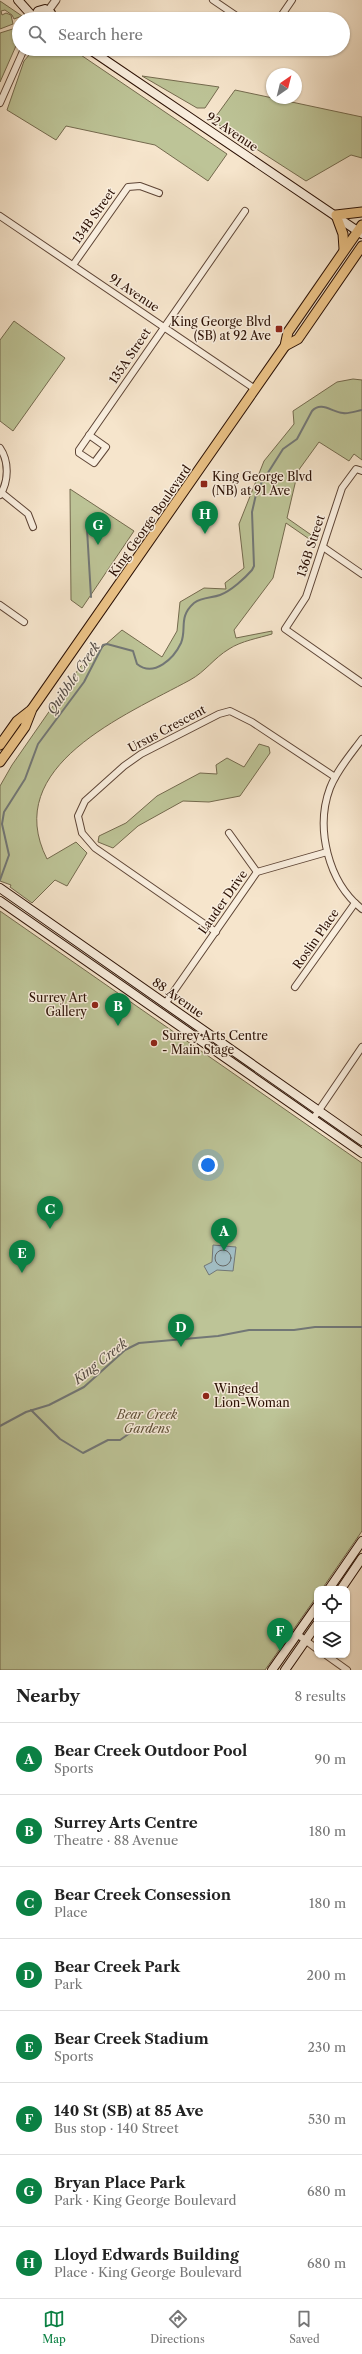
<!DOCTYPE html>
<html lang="en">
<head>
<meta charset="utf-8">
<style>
  :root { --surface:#fff; --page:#f2f2f2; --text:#222; --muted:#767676; --line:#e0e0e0; --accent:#0b8043 }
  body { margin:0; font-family:"Libre Caslon Text",serif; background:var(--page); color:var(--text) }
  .controls { position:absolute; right:12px; bottom:12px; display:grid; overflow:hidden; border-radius:8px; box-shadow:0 1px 3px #0004 }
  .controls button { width:36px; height:36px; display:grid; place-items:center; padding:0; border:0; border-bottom:1px solid var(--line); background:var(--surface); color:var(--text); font:20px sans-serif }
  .compass { position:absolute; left:266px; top:68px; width:36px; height:36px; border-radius:50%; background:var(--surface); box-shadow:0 1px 3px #0004; rotate:35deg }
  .you { position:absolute; left:208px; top:1165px; width:14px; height:14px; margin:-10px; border:3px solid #fff; border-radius:50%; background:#1a73e8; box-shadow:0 0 0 6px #1a73e833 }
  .badge { display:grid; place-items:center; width:26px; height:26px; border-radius:50%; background:var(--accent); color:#fff; font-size:13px; font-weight:700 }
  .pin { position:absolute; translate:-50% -33px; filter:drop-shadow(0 1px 2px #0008) }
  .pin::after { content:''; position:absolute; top:21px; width:14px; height:12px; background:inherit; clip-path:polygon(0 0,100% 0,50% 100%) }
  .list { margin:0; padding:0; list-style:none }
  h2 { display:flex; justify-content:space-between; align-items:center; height:52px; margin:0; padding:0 16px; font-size:17px }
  h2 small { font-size:13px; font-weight:400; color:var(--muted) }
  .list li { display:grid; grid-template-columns:26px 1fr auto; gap:12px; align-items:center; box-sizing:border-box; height:72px; padding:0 16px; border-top:1px solid var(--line) }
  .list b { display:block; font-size:15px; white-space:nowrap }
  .list p { margin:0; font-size:13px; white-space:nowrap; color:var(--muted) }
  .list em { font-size:13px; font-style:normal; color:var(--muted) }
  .icon { flex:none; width:22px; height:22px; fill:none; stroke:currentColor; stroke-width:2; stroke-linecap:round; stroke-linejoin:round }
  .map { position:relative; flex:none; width:362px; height:1670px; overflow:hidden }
  .search { position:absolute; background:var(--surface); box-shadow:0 1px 3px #0004; left:12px; right:12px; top:12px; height:44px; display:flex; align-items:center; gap:10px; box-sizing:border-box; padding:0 14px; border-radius:22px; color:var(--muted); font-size:15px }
  .sheet { height:628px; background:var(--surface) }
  nav { display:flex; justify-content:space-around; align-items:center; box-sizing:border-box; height:56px; border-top:1px solid var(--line); background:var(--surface); font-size:11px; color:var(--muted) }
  nav a { display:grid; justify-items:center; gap:2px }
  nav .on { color:var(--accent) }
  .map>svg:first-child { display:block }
</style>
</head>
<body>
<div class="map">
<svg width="362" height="1670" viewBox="0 0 362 1670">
  <rect width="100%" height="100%" fill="#f6e5cc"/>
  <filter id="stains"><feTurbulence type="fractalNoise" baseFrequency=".005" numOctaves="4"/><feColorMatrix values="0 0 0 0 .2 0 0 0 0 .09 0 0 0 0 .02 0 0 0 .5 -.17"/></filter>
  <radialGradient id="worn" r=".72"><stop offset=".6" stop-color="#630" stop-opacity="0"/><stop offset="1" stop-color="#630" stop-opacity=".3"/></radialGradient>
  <g fill="#bdc497" stroke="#746a4e">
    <polygon points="0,1 22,16 14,19 12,15 5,10 1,11 2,15 6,13 11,15 13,24 0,29"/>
    <polygon points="19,27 19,39 0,82 0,33"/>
    <polygon points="34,49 72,49 227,154 208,181 155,145 66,126 56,140 7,110 24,61"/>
    <polygon points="142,76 219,87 205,108 197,108"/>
    <polygon points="235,90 362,117 362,158 351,155 306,181 216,123 214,119"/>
    <polygon points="14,321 65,358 13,431 0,421 0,340"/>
    <path d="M353 379 362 380V460L354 454 349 461 319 442 298 471 287 518 317 539 315 543 286 523 273 578 234 630 236 638 272 631V634C259 638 241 641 229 649 214 658 205 672 190 680 126 715 0 766 47 859L76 842 87 853 67 886 55 880 32 903 10 887 11 885 0 881V786L12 765 80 667 122 630 162 657 177 631 180 602 204 588 226 589 225 583 244 568 239 524 264 461 294 424 293 411 337 382Z"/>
    <polygon points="70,489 134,531 82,608 71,600"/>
    <polygon points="259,744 269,747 270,753 240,796 209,802 183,801 138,826 113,848 98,842 99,836 126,823 157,796 200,773 217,774 216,765 227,758 244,767"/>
    <polygon points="0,911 362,1163 362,1531 322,1589 317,1589 317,1596 265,1670 0,1670"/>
  </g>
  <polygon fill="#a1bcc2" stroke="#727776" points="213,1245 236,1247 233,1271 217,1270 209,1275 204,1266 212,1262"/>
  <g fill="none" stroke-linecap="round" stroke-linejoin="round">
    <circle stroke="#666663" stroke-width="1" cx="223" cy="1258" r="8"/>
    <g stroke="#727776" stroke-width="2">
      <polyline points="87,529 91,597"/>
      <path d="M0 880 9 855 2 824 4 812 25 779 38 744 84 682 103 645 107 644 133 651 137 664C154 678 174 658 181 643 187 629 178 617 194 603 202 597 212 598 220 595 231 591 245 578 252 570L254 566 252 512 257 490 283 449 297 439 312 411C321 401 332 412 343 413 349 414 356 411 362 410"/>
      <polyline points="31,1410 60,1439 83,1453 108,1440 120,1440 130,1433"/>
      <polyline points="0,1426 26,1412 49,1405 84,1387 125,1350 139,1343 218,1336 249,1330 294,1330 315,1327 362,1327"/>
    </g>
    <g stroke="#5e4536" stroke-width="8">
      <g id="minor">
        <polyline points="213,0 241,19"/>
        <polyline points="279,19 292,0"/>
        <polyline points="0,103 24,49"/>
        <polyline points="0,216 255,389"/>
        <polyline points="73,265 128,187 140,186 159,193"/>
        <polyline points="89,435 106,447 94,463 79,453 79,450 245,211"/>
        <path d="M0 448C9 461 9 481 0 495"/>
        <polyline points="362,471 356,469 342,488 306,597 285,629 362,683"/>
        <polyline points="2,493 28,514 33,527"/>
        <polyline points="323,547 362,574"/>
        <polyline points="0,605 24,622"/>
        <path d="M362 739C351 754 337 770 330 788 315 828 328 882 362 909"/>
        <polyline points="229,833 257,872"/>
        <polyline points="216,932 95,848 82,833 78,816 85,801 124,766 141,754 219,714 230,711 252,722 335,777"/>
        <polyline points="295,987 355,903"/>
        <polyline points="165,1004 257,872 327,852"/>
        <polyline points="313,1119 362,1047"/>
        <polyline points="297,1634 317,1649"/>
        <polyline points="326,1655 347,1670"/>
      </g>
    </g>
    <g stroke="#5e4536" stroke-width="9">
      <polyline id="tertiary" points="48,11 56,0"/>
    </g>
    <g stroke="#2b1004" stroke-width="10">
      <g id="secondary">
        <polyline points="18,0 34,18"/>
        <polyline points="34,19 38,11 45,9 51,13 52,19"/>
        <polyline points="89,49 362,234"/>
        <polyline points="0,888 362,1141"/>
        <polyline points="0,901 362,1153"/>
        <polyline points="329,1589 362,1541"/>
        <polyline points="341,1589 362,1558"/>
        <polyline points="272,1670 317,1606"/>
        <polyline points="285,1670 317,1624"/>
      </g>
    </g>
    <g stroke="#2b1004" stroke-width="11">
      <g id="primary">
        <polyline points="344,249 343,234 336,215 362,212"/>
        <polyline points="285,346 298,339 362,246"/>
        <polyline points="0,745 17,721 31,710"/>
        <polyline points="0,762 25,727 32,709 285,346 288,332 362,225"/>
      </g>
    </g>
    <use href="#minor" stroke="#f9eede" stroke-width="6"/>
    <use href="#tertiary" stroke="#f9eede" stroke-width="7"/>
    <use href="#secondary" stroke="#f9eede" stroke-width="8"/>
    <use href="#primary" stroke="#ebc286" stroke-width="9"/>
  </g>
  <g fill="#8f2418" stroke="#f9eede" stroke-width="1.5">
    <rect x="275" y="325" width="8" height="8" rx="2"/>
    <rect x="200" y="480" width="8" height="8" rx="2"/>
    <circle cx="95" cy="1005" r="4"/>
    <circle cx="154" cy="1043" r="4"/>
    <circle cx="206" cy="1396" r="4"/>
  </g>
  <g text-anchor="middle" stroke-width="3" stroke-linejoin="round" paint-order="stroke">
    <g font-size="12" fill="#2b1004" stroke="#f9eede">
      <text transform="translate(232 132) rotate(34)" y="4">92 Avenue</text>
      <text transform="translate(94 216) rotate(-55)" y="4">134B Street</text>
      <text transform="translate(134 293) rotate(34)" y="4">91 Avenue</text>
      <text transform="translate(130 356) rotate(-56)" y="4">135A Street</text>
      <text transform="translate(150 521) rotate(-55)" y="4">King George Boulevard</text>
      <text transform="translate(311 546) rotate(-72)" y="4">136B Street</text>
      <text transform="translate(167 729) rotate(-28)" y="4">Ursus Crescent</text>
      <text transform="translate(223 902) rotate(-55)" y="4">Lauder Drive</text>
      <text transform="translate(316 939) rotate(-55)" y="4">Roslin Place</text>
      <text transform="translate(178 998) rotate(35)" y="4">88 Avenue</text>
    </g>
    <g font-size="12" fill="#2b1004" stroke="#f9eede" text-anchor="start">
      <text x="271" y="326" text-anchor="end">King George Blvd<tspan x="271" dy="14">(SB) at 92 Ave</tspan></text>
      <text x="212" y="481">King George Blvd<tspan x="212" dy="14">(NB) at 91 Ave</tspan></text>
      <text x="87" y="1002" text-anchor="end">Surrey Art<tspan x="87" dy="14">Gallery</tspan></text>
      <text x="162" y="1040">Surrey Arts Centre<tspan x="162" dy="14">- Main Stage</tspan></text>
      <text x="214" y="1393">Winged<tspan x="214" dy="14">Lion-Woman</tspan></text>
    </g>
    <g font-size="12" font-style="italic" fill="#5e4f37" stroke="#f9eede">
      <text x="147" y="1419">Bear Creek<tspan x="147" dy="14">Gardens</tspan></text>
    </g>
    <g font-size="13" font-style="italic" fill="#544c46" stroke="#f9eede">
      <text transform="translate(73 678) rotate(-56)" y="5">Quibble Creek</text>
      <text transform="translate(100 1361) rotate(-38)" y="5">King Creek</text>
    </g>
  </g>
  <rect width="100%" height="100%" filter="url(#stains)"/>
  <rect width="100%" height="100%" fill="url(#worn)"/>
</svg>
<div class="controls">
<button><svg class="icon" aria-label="locate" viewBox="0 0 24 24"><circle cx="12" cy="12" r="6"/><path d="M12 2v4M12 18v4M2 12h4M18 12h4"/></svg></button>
<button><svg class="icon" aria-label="layers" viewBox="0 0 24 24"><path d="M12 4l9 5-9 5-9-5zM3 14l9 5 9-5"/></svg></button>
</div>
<svg class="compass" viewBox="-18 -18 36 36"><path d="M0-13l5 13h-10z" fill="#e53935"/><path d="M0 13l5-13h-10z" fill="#767676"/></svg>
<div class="you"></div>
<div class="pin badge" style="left:224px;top:1251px">A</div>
<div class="pin badge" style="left:118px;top:1026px">B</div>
<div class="pin badge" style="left:50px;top:1229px">C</div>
<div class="pin badge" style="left:181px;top:1347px">D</div>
<div class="pin badge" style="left:22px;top:1273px">E</div>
<div class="pin badge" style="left:280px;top:1651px">F</div>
<div class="pin badge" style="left:98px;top:545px">G</div>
<div class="pin badge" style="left:205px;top:534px">H</div>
<div class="search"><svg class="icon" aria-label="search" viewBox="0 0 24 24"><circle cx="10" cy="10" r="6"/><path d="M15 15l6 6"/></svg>Search here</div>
</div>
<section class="sheet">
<h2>Nearby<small>8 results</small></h2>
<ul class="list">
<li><span class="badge">A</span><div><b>Bear Creek Outdoor Pool</b><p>Sports</p></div><em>90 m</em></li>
<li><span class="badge">B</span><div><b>Surrey Arts Centre</b><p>Theatre · 88 Avenue</p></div><em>180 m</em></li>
<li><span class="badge">C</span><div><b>Bear Creek Consession</b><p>Place</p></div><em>180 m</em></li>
<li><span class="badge">D</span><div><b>Bear Creek Park</b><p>Park</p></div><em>200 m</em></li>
<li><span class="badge">E</span><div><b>Bear Creek Stadium</b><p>Sports</p></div><em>230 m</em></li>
<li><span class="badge">F</span><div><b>140 St (SB) at 85 Ave</b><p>Bus stop · 140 Street</p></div><em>530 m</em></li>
<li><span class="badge">G</span><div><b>Bryan Place Park</b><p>Park · King George Boulevard</p></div><em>680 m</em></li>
<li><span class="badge">H</span><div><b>Lloyd Edwards Building</b><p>Place · King George Boulevard</p></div><em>680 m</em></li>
</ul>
</section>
<nav>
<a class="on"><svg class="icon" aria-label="map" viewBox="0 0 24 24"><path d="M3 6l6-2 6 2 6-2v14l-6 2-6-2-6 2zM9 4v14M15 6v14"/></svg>Map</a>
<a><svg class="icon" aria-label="directions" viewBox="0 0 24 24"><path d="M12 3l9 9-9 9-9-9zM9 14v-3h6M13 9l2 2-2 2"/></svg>Directions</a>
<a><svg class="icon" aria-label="saved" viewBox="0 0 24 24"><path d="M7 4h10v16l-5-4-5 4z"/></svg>Saved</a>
</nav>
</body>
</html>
